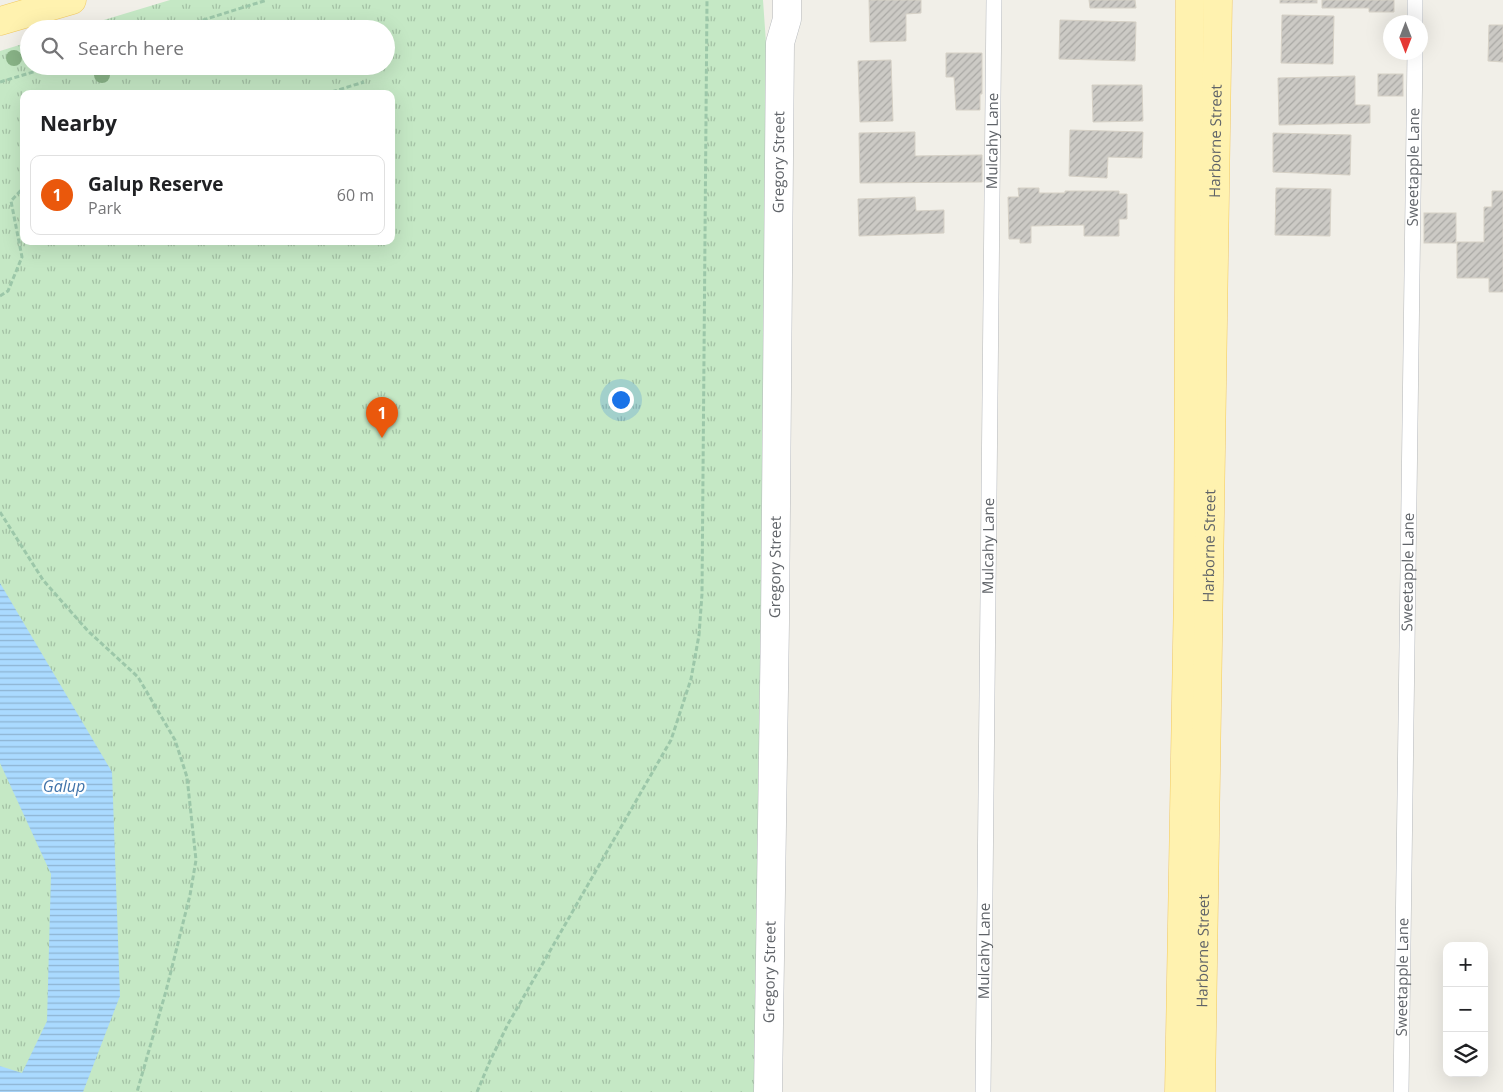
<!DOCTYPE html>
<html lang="en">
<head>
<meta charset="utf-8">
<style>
  :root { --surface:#fff; --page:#f2f2f2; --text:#202124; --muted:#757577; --line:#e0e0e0; --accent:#ea580c }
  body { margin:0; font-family:"Open Sans",sans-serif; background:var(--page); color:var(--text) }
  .controls { position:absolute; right:15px; bottom:15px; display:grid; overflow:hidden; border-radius:10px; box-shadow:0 5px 20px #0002 }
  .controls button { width:45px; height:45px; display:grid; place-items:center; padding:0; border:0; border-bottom:1px solid var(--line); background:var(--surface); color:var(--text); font:25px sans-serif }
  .compass { position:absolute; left:1383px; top:15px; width:45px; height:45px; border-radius:50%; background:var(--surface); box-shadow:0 5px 20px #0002; rotate:180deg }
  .you { position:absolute; left:620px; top:399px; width:18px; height:18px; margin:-12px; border:4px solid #fff; border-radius:50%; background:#1a73e8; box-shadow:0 0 0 8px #1a73e833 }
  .badge { display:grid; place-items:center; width:32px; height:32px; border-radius:50%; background:var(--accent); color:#fff; font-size:16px; font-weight:700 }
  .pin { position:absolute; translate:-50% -41px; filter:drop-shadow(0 1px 2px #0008) }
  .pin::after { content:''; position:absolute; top:26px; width:18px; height:15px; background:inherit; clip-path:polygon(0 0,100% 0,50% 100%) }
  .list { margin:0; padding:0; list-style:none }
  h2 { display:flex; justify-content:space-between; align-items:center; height:65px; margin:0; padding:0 20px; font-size:21px }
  h2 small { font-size:16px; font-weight:400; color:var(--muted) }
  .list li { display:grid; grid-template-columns:32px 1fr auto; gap:15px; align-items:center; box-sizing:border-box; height:80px; margin:0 10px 10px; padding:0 10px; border:1px solid var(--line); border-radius:10px }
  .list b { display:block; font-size:19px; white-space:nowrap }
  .list p { margin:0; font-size:16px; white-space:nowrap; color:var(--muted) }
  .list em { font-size:16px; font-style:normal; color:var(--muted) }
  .icon { flex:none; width:28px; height:28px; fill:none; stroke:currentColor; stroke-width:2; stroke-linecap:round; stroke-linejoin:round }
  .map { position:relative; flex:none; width:1503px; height:1092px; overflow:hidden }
  .search { position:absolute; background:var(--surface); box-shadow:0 5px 20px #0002; left:20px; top:20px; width:375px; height:55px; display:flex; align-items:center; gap:12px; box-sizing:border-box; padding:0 18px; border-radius:28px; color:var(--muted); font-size:19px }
  .panel { position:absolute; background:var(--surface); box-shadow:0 5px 20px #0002; left:20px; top:90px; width:375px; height:155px; border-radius:10px }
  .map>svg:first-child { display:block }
</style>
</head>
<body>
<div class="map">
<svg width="1503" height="1092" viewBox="0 0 1503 1092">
  <defs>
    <pattern id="park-tufts" width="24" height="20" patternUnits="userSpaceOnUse" patternTransform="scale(1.25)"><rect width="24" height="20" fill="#c5e8c5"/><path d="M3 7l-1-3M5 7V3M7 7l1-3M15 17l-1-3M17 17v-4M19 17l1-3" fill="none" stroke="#a3c0a4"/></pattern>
    <pattern id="water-rules" width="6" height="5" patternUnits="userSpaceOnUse" patternTransform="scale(1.25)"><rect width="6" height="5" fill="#aadaff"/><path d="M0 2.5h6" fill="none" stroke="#8eb4d2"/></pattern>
    <pattern id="building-hatch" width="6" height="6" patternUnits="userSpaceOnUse" patternTransform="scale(1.25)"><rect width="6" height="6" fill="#cccac5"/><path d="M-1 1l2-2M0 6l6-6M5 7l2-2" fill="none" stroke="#a9a8a4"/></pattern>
  </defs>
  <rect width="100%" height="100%" fill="#f1efe8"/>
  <path fill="url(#park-tufts)" fill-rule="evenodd" d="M170 0H763L766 43V255L754 1092H0V51L29 42V66H386V29H74ZM24 94H391V241H24Z"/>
  <polygon fill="url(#water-rules)" points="0,583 112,772 120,996 83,1092 0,1092 0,1066 22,1073 47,1021 51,874 0,763"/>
  <g fill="url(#building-hatch)" stroke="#d6d1c6">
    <polygon points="869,0 921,0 921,13 906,14 906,41 870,42"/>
    <polygon points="1089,0 1135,0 1136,8 1090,8"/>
    <rect x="1280" y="0" width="37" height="3"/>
    <polygon points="1322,0 1394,0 1394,12 1369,12 1369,8 1322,8"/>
    <polygon points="1282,15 1334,16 1333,64 1281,63"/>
    <polygon points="1060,20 1136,22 1135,61 1059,59"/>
    <polygon points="1489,25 1503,25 1503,62 1488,61"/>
    <polygon points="946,53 982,53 982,94 980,94 980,110 956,110 954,77 946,77"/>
    <polygon points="891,60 893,121 860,122 858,61"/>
    <rect x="1378" y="74" width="25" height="22"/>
    <polygon points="1355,76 1355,105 1370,105 1370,123 1279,125 1278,78"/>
    <polygon points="1092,85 1142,85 1143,121 1093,122"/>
    <polygon points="1070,130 1143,132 1142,158 1108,157 1107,178 1069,176"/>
    <polygon points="915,132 915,156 982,155 982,182 860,183 859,133"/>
    <polygon points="1273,133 1351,135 1350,175 1273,172"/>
    <polygon points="1018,188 1039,188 1039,193 1065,193 1065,191 1119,191 1119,194 1127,194 1127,219 1119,219 1119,236 1084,236 1084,225 1031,226 1031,243 1020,243 1020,239 1009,239 1008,197 1019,197"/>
    <polygon points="1276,188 1331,189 1330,236 1275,235"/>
    <polygon points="1492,191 1503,191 1503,292 1489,292 1489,278 1457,278 1457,242 1484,242 1484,207 1492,207"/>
    <polygon points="915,197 916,211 944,210 944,233 859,236 858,199"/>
    <rect x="1424" y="213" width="32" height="30"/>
  </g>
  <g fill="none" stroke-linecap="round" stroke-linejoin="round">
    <g stroke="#b5b8bc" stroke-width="16">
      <g id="service">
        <polyline points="1415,22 1415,0"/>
        <path id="s1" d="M983 1092 994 0"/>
        <path id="s2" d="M1401 1092 1415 52"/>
      </g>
    </g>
    <g stroke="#b5b8bc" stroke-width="29">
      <g id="minor">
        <path id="s3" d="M768 1092 775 622 780 43 787 19V0"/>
      </g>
    </g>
    <g stroke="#f2c960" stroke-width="29">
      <g id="primary">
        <polyline points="0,21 72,0"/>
        <polyline points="1179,1092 1188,590 1190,0"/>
        <path id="s4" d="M1201 1092 1218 0"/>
      </g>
    </g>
    <g stroke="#9cc7a9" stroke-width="3" stroke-dasharray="5 2.5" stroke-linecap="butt">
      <polyline points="174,29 267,0"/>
      <polyline points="0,82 53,66"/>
      <polyline points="325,94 364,82"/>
      <polyline points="0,296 8,291 22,257 11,201 24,187"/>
      <polyline points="0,512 43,580 88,631 138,677 175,740 187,777 196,860 190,895 166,991 137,1092"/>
      <polyline points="477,1092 490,1061 508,1024 671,740 691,679 699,635 702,594 707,0"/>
    </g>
    <use href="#service" stroke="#fff" stroke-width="15"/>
    <use href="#minor" stroke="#fff" stroke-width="28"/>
    <use href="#primary" stroke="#fff2af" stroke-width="28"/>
  </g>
  <g fill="#89b387">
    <circle cx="14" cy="58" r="8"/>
    <circle cx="102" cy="75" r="8"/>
  </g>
  <g text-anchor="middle" stroke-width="4.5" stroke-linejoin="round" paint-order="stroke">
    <g font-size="15" fill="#5f6368" stroke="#fff">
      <text dy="5" stroke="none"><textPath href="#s1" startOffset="951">Mulcahy Lane</textPath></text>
      <text dy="5" stroke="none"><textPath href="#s4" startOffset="951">Harborne Street</textPath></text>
      <text dy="5" stroke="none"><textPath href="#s3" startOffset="930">Gregory Street</textPath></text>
      <text dy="5" stroke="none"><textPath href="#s2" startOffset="925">Sweetapple Lane</textPath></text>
      <text dy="5" stroke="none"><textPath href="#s1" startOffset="546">Mulcahy Lane</textPath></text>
      <text dy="5" stroke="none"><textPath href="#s4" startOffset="546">Harborne Street</textPath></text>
      <text dy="5" stroke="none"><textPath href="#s3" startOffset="525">Gregory Street</textPath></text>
      <text dy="5" stroke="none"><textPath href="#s2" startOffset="520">Sweetapple Lane</textPath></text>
      <text dy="5" stroke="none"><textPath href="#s1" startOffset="141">Mulcahy Lane</textPath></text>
      <text dy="5" stroke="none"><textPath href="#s4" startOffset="141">Harborne Street</textPath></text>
      <text dy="5" stroke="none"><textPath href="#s3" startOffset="120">Gregory Street</textPath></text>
      <text dy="5" stroke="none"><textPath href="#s2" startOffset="115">Sweetapple Lane</textPath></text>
    </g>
    <g font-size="16" font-style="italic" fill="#4174aa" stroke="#fff">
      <text x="64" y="792">Galup</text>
    </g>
  </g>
</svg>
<div class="controls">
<button>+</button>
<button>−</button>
<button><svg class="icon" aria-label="layers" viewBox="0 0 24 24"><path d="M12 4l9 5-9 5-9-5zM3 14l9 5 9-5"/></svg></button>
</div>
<svg class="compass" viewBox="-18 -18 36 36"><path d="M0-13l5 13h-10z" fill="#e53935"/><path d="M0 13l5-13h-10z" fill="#757577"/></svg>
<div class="you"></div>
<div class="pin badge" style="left:382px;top:438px">1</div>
<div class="search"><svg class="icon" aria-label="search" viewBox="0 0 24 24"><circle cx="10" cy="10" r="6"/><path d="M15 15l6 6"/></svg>Search here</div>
<section class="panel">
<h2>Nearby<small></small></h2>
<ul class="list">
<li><span class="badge">1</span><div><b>Galup Reserve</b><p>Park</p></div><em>60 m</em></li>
</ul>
</section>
</div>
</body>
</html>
